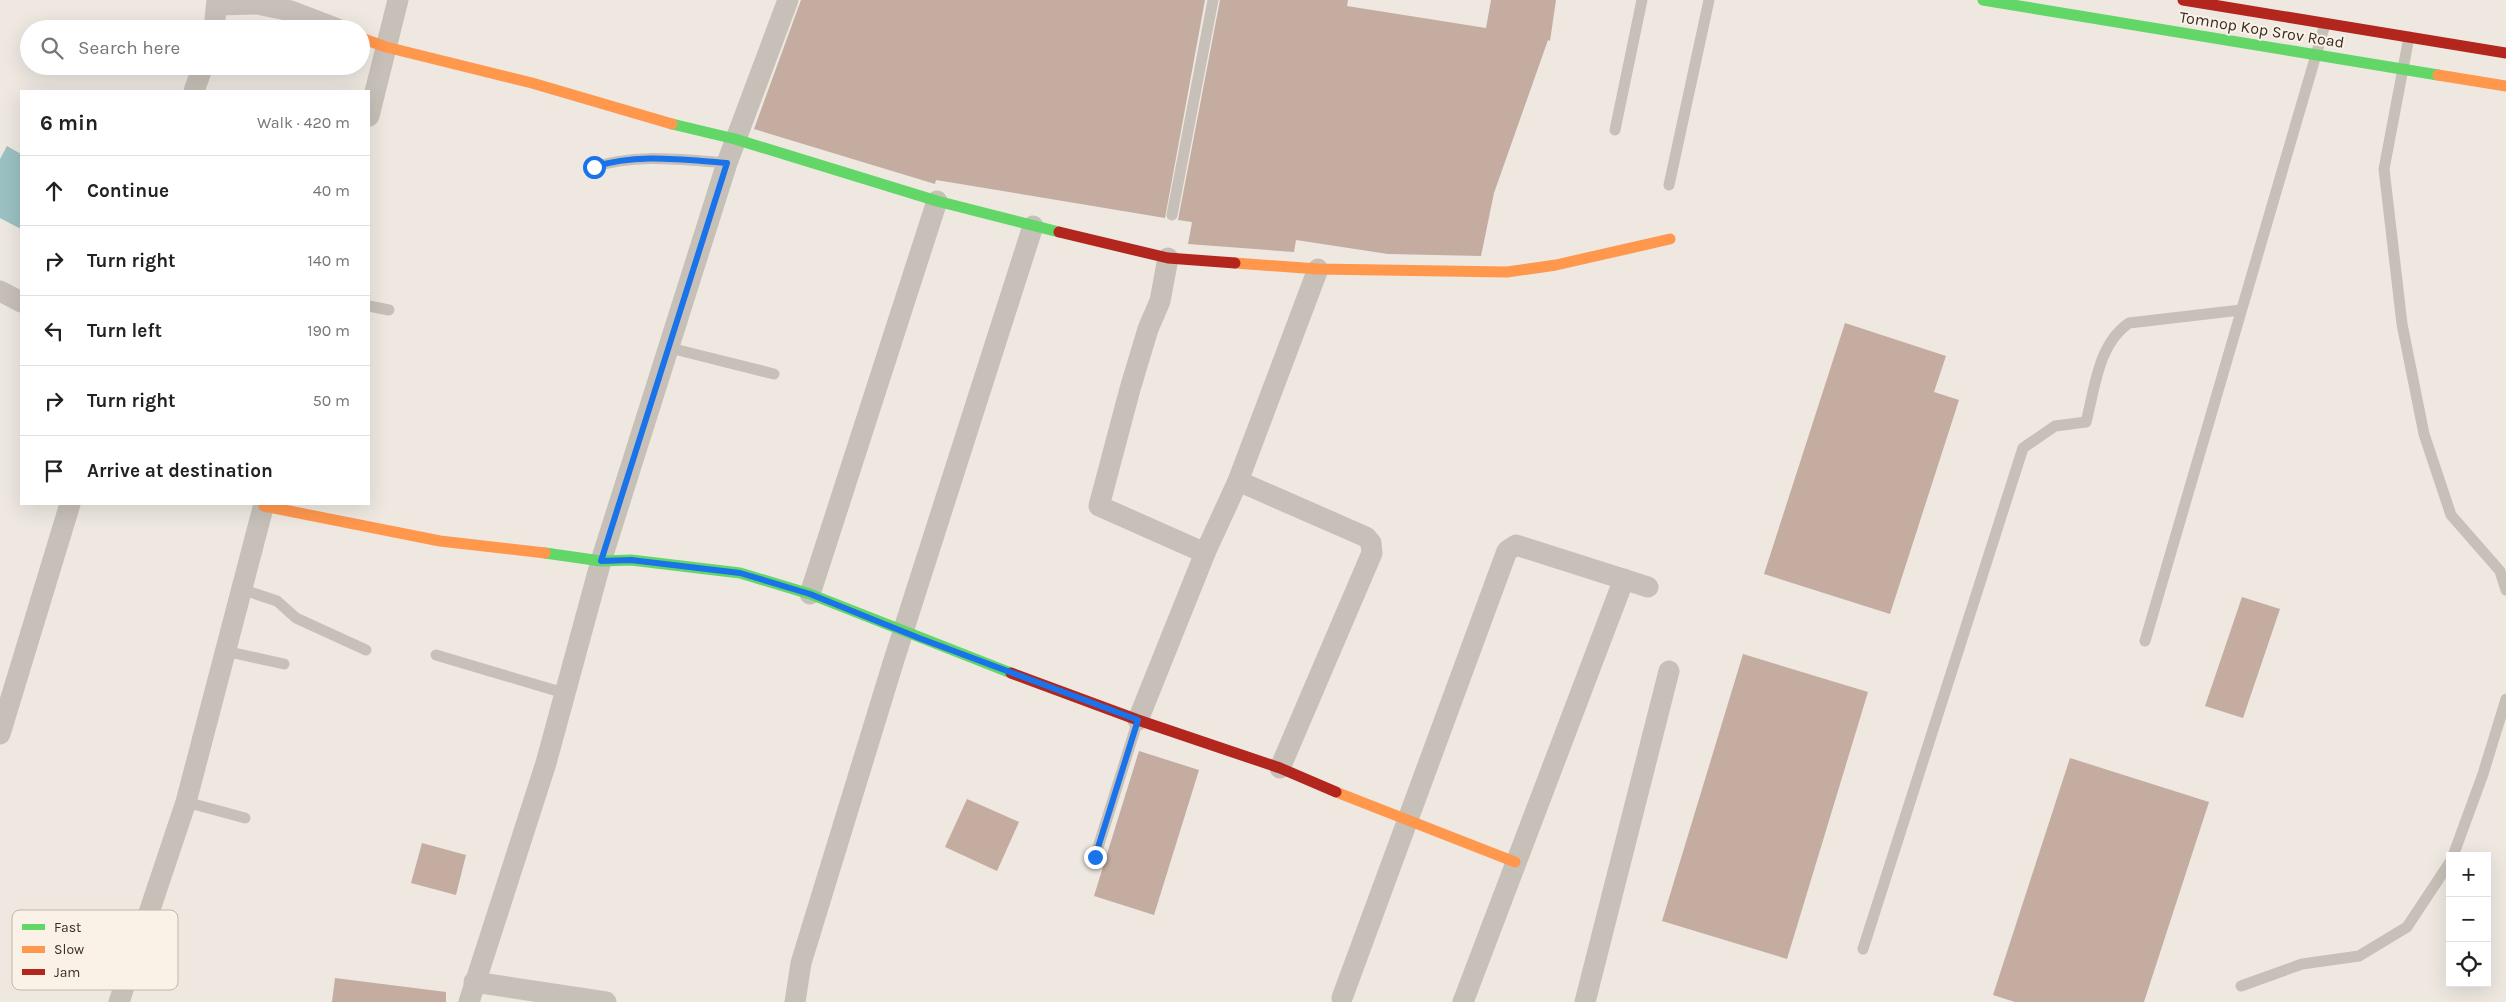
<!DOCTYPE html>
<html lang="en">
<head>
<meta charset="utf-8">
<style>
  :root { --surface:#fff; --page:#f2f2f2; --text:#222; --muted:#767676; --line:#e0e0e0 }
  body { margin:0; font-family:Karla,sans-serif; background:var(--page); color:var(--text) }
  .controls { position:absolute; right:15px; bottom:15px; display:grid; overflow:hidden; border-radius:0px; box-shadow:0 5px 20px #0002 }
  .controls button { width:45px; height:45px; display:grid; place-items:center; padding:0; border:0; border-bottom:1px solid var(--line); background:var(--surface); color:var(--text); font:25px sans-serif }
  .stop { position:absolute; width:15px; height:15px; margin:-11px; border:4px solid #1a73e8; border-radius:50%; background:#fff }
  .stop.end { background:#1a73e8; border-color:#fff; box-shadow:0 1px 5px #0008 }
  .list { margin:0; padding:0; list-style:none }
  h2 { display:flex; justify-content:space-between; align-items:center; height:65px; margin:0; padding:0 20px; font-size:21px }
  h2 small { font-size:16px; font-weight:400; color:var(--muted) }
  .list li { display:grid; grid-template-columns:32px 1fr auto; gap:15px; align-items:center; box-sizing:border-box; height:70px; padding:0 20px; border-top:1px solid var(--line) }
  .list b { display:block; font-size:19px; white-space:nowrap }
  .list em { font-size:16px; font-style:normal; color:var(--muted) }
  .icon { flex:none; width:28px; height:28px; fill:none; stroke:currentColor; stroke-width:2; stroke-linecap:round; stroke-linejoin:round }
  .map { position:relative; flex:none; width:2506px; height:1002px; overflow:hidden }
  .search { position:absolute; background:var(--surface); box-shadow:0 5px 20px #0002; left:20px; top:20px; width:350px; height:55px; display:flex; align-items:center; gap:12px; box-sizing:border-box; padding:0 18px; border-radius:28px; color:var(--muted); font-size:19px }
  .panel { position:absolute; background:var(--surface); box-shadow:0 5px 20px #0002; left:20px; top:90px; width:350px; height:415px; border-radius:0px }
  .map>svg:first-child { display:block }
</style>
</head>
<body>
<div class="map">
<svg width="2506" height="1002" viewBox="0 0 2506 1002">
  <rect width="100%" height="100%" fill="#eee8e1"/>
  <polygon fill="#9bc1c2" points="7,146 21,154 21,229 0,218 0,159"/>
  <g fill="#c4aca1">
    <polygon points="801,0 1205,0 1165,218 936,180 935,184 754,129"/>
    <polygon points="1220,0 1348,0 1347,6 1486,28 1491,0 1556,0 1550,41 1548,40 1494,193 1481,256 1388,254 1296,240 1294,252 1188,244 1192,222 1178,220"/>
    <polygon points="1845,323 1946,356 1934,392 1959,400 1890,614 1764,574"/>
    <polygon points="2242,597 2280,609 2243,718 2205,706"/>
    <polygon points="1743,654 1868,692 1787,959 1662,921"/>
    <polygon points="1139,751 1199,770 1154,915 1094,896"/>
    <polygon points="2070,758 2209,802 2144,1002 2015,1002 1993,995"/>
    <polygon points="967,799 1019,822 997,871 945,847"/>
    <polygon points="422,843 466,855 456,895 411,883"/>
    <polygon points="335,978 446,992 446,1002 332,1002"/>
  </g>
  <g fill="none" stroke-linecap="round" stroke-linejoin="round">
    <g stroke="#c7c0b9" stroke-width="11">
      <polyline points="2409,37 2384,169 2402,324 2424,434 2451,515 2500,571 2506,590"/>
      <polyline points="1615,130 1642,0"/>
      <path d="M594 167C638 153 682 160 727 163"/>
      <polyline points="1669,185 1709,0"/>
      <polyline points="1172,215 1213,0"/>
      <polyline points="369,306 389,310"/>
      <polyline points="670,348 774,374"/>
      <polyline points="241,589 277,601 296,618 366,650"/>
      <polyline points="2145,641 2325,24"/>
      <polyline points="225,651 284,664"/>
      <polyline points="436,655 564,693"/>
      <polyline points="186,802 245,818"/>
      <polyline points="2453,856 2483,774 2506,699"/>
      <polyline points="1095,857 1138,720"/>
      <path d="M1863 949 2023 448 2055 426 2086 422C2095 388 2098 344 2129 323L2241 310"/>
      <polyline points="2241,986 2302,964 2359,956 2407,927 2450,862"/>
    </g>
    <g stroke="#c7c0b9" stroke-width="21">
      <polyline points="217,5 257,4 291,11 338,29"/>
      <polyline points="214,29 217,0"/>
      <polyline points="194,91 203,66"/>
      <polyline points="369,116 398,0"/>
      <polyline points="1168,258 1160,301 1148,329 1130,389 1099,506 1205,553"/>
      <polyline points="0,291 21,302"/>
      <polyline points="1238,481 1366,537 1371,543 1372,553 1280,768"/>
      <polyline points="810,594 937,201"/>
      <polyline points="1138,720 1205,553 1238,481 1318,269"/>
      <polyline points="0,734 70,504"/>
      <polyline points="474,982 606,1002"/>
      <polyline points="1342,998 1507,551 1516,545 1648,587"/>
      <polyline points="119,1002 186,802 264,504"/>
      <polyline points="469,1002 546,763 601,561 727,163 788,0"/>
      <polyline points="795,1002 801,963 893,663 1033,226"/>
      <polyline points="1463,1002 1624,579"/>
      <polyline points="1585,1002 1669,671"/>
    </g>
    <g stroke="#63d668" stroke-width="11">
      <polyline points="1983,0 2438,75"/>
      <polyline points="672,124 735,139 937,201 1059,232"/>
      <polyline points="545,553 601,561 631,560 740,573 810,594 1011,673"/>
    </g>
    <g stroke="#ff974d" stroke-width="11">
      <polyline points="361,38 386,47 532,83 672,124"/>
      <polyline points="2438,75 2506,86"/>
      <polyline points="1235,263 1318,269 1507,272 1556,265 1670,239"/>
      <polyline points="264,506 440,541 545,553"/>
      <polyline points="1336,792 1515,862"/>
    </g>
    <g stroke="#b3261e" stroke-width="11">
      <polyline points="2183,0 2506,53"/>
      <polyline points="1059,232 1168,258 1235,263"/>
      <polyline points="1011,673 1138,720 1280,768 1336,792"/>
    </g>
  </g>
  <g fill="none" stroke-linecap="round" stroke-linejoin="round">
    <path stroke="#1a73e8" stroke-width="6" d="M594 167C638 153 682 160 727 163L601 561 631 560 740 573 810 594 919 638 1138 720 1095 857"/>
  </g>
  <g text-anchor="middle" stroke-width="4" stroke-linejoin="round" paint-order="stroke">
    <g font-size="16" fill="#392d27" stroke="#fbf2e7">
      <text transform="translate(2262 29) rotate(9)" y="6">Tomnop Kop Srov Road</text>
    </g>
  </g>
  <rect x="12" y="910" width="166" height="80" rx="8" fill="#fbf2e7" stroke="#c1b7ad" stroke-width="1"/>
  <rect x="22" y="924" width="23" height="6" fill="#63d668"/>
  <rect x="22" y="946" width="23" height="7" fill="#ff974d"/>
  <rect x="22" y="969" width="23" height="6" fill="#b3261e"/>
  <g font-size="14" fill="#392d27">
    <text x="54" y="932">Fast</text>
    <text x="54" y="954">Slow</text>
    <text x="54" y="977">Jam</text>
  </g>
</svg>
<div class="controls">
<button>+</button>
<button>−</button>
<button><svg class="icon" aria-label="locate" viewBox="0 0 24 24"><circle cx="12" cy="12" r="6"/><path d="M12 2v4M12 18v4M2 12h4M18 12h4"/></svg></button>
</div>
<div class="stop" style="left:594px;top:167px"></div>
<div class="stop end" style="left:1095px;top:857px"></div>
<div class="search"><svg class="icon" aria-label="search" viewBox="0 0 24 24"><circle cx="10" cy="10" r="6"/><path d="M15 15l6 6"/></svg>Search here</div>
<section class="panel">
<h2>6 min<small>Walk · 420 m</small></h2>
<ul class="list">
<li><svg class="icon" aria-label="ahead" viewBox="0 0 24 24"><path d="M12 20V5M6 11l6-6 6 6"/></svg><div><b>Continue</b></div><em>40 m</em></li>
<li><svg class="icon" aria-label="right" viewBox="0 0 24 24"><path d="M7 20v-9h11M14 6l5 5-5 5"/></svg><div><b>Turn right</b></div><em>140 m</em></li>
<li><svg class="icon" aria-label="left" viewBox="0 0 24 24"><path d="M17 20v-9H6M10 6l-5 5 5 5"/></svg><div><b>Turn left</b></div><em>190 m</em></li>
<li><svg class="icon" aria-label="right" viewBox="0 0 24 24"><path d="M7 20v-9h11M14 6l5 5-5 5"/></svg><div><b>Turn right</b></div><em>50 m</em></li>
<li><svg class="icon" aria-label="arrive" viewBox="0 0 24 24"><path d="M6 21V4h12l-3 4 3 4H6"/></svg><div><b>Arrive at destination</b></div></li>
</ul>
</section>
</div>
</body>
</html>
